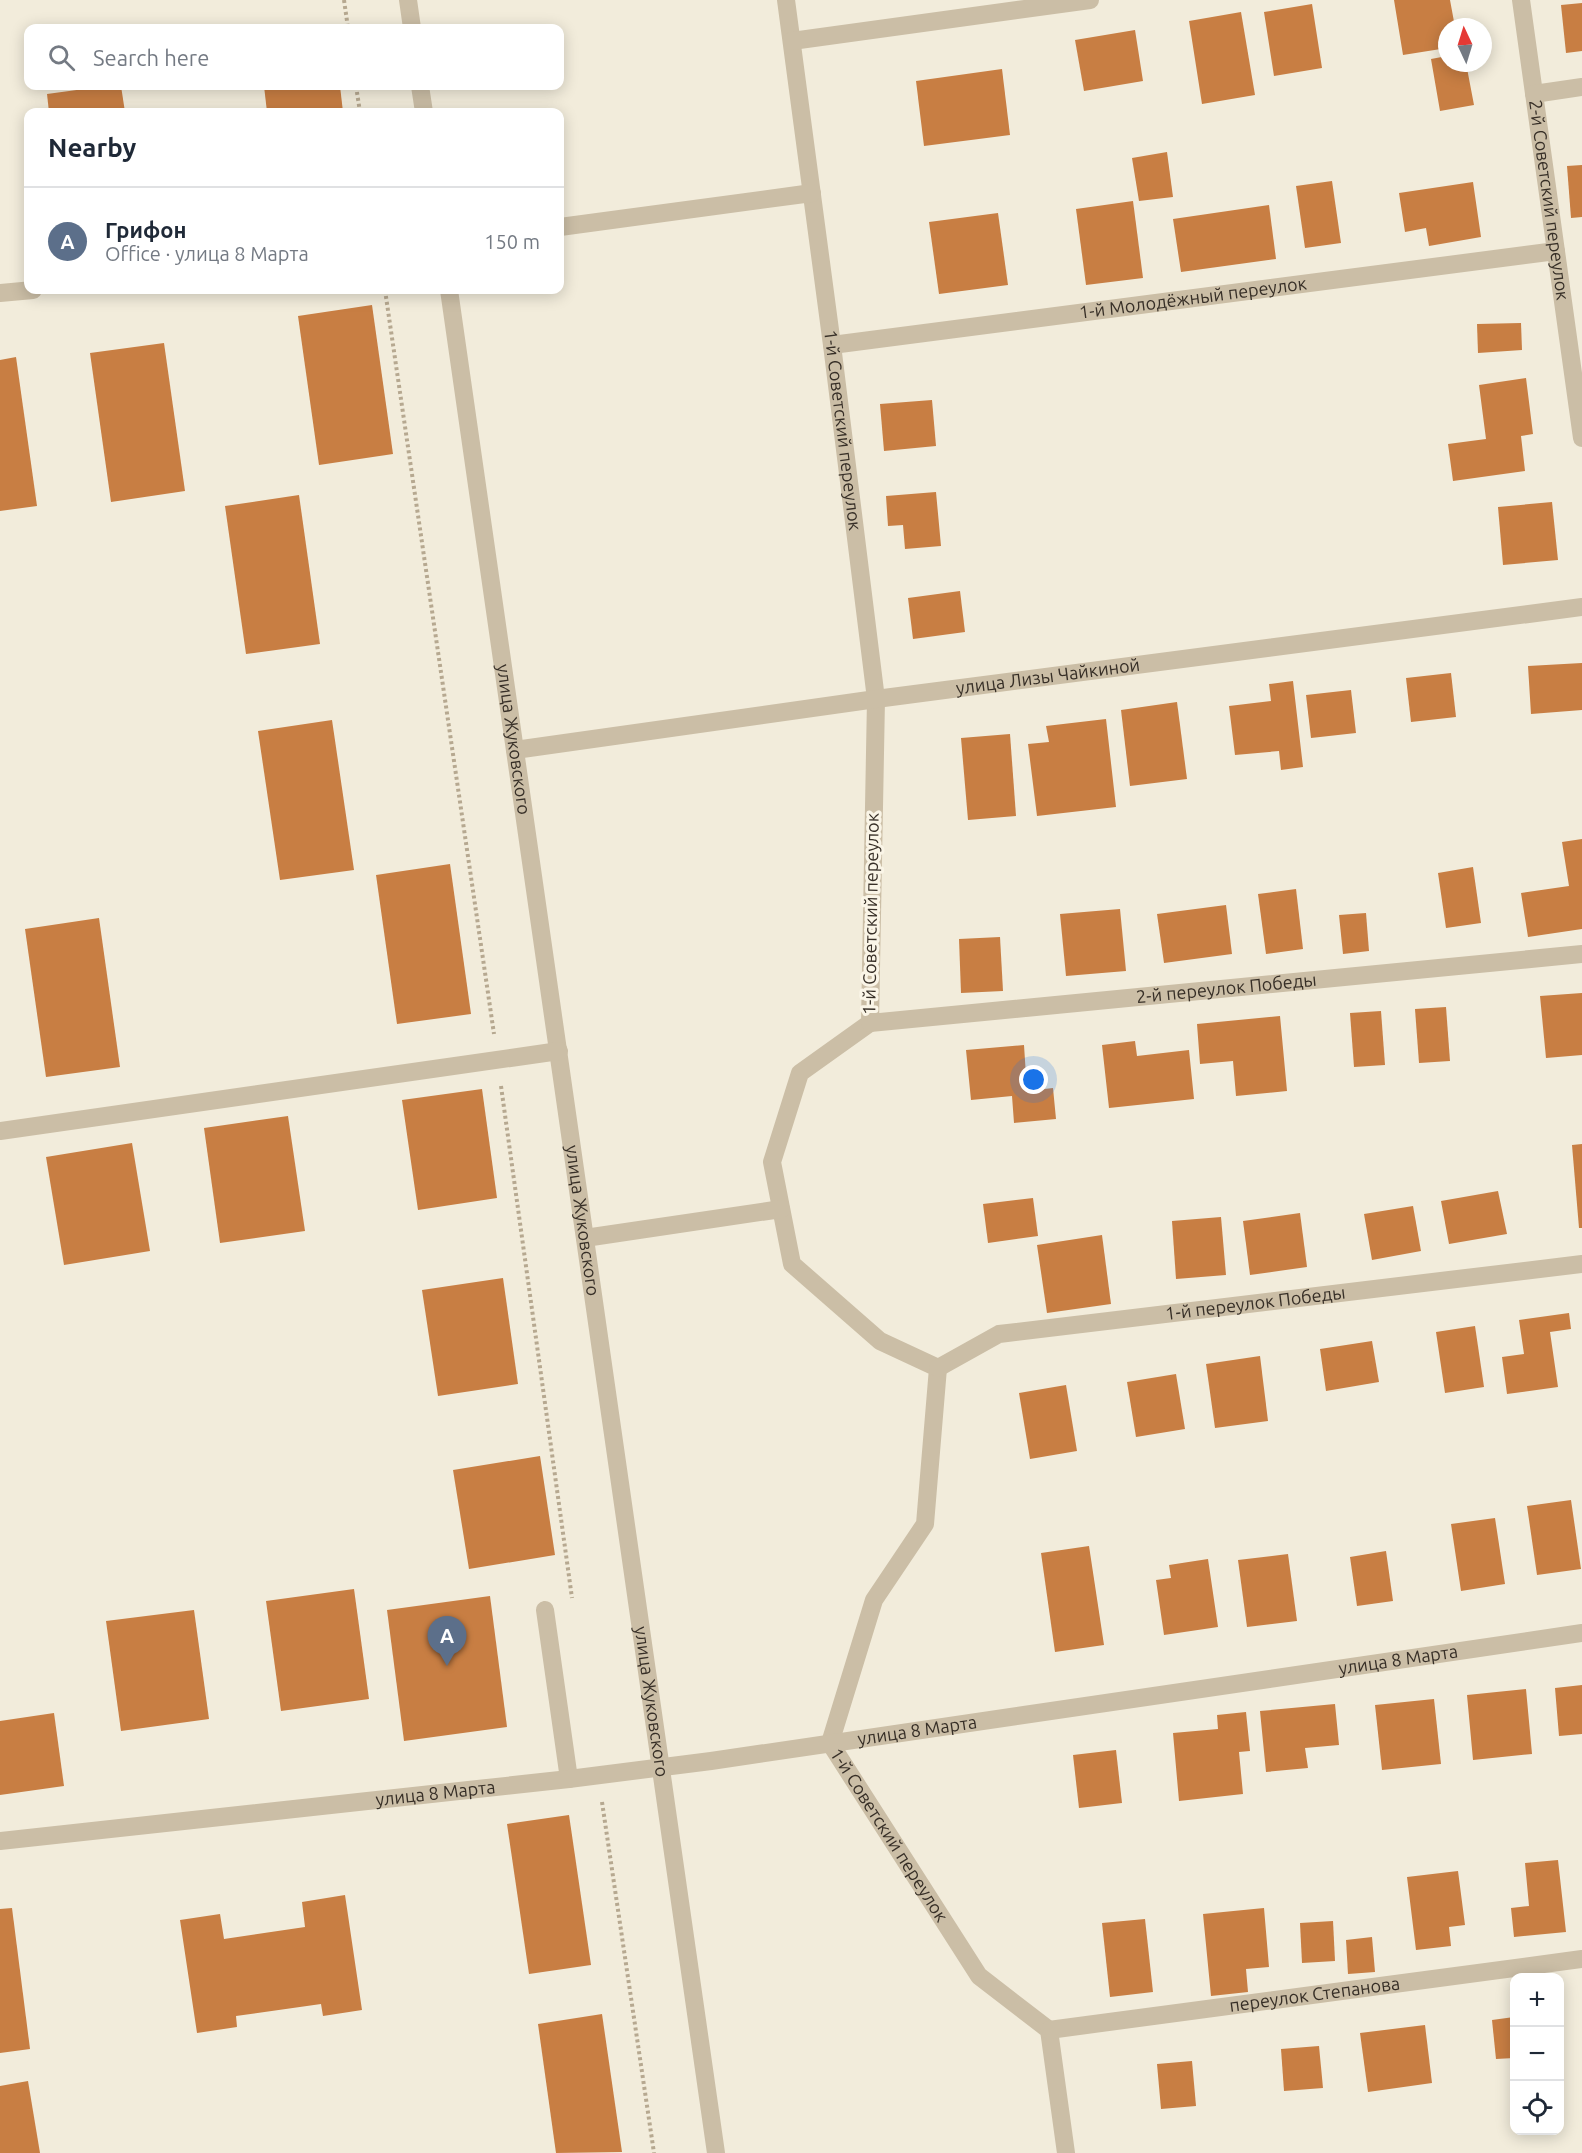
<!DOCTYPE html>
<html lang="en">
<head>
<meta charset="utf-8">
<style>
  :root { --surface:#fff; --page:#f6f6f7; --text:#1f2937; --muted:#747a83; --line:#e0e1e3; --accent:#b45309 }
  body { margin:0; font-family:Ubuntu,sans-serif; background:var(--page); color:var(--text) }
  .controls { position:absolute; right:18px; bottom:18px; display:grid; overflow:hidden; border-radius:12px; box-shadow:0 3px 15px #0003 }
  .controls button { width:54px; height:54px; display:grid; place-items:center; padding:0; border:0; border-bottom:2px solid var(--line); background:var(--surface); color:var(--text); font:30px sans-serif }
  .compass { position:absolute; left:1438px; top:18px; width:54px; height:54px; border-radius:50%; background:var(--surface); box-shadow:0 3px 15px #0003; rotate:356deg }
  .you { position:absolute; left:1034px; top:1080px; width:21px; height:21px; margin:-15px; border:4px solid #fff; border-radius:50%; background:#1a73e8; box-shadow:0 0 0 9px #1a73e833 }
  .badge { display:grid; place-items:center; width:39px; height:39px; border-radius:50%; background:var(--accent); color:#fff; font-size:20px; font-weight:700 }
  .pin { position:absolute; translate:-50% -50px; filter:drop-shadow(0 2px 3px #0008) }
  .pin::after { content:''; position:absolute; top:32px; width:21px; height:18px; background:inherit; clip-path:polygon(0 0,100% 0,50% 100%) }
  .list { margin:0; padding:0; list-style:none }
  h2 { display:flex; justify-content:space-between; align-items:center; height:78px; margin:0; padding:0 24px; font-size:26px }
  h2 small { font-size:20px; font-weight:400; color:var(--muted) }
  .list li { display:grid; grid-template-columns:39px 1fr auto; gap:18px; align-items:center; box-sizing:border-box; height:108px; padding:0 24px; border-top:2px solid var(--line) }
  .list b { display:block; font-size:22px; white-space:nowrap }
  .list p { margin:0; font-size:20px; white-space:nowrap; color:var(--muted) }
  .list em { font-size:20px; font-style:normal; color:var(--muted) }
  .icon { flex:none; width:33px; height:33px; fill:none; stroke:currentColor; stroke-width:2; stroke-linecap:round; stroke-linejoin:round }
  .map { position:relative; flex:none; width:1582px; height:2153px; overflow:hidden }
  .search { position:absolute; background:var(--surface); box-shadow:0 3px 15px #0003; left:24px; top:24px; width:540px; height:66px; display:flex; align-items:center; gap:15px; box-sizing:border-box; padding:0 21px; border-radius:12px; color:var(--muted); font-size:22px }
  .panel { position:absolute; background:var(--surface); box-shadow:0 3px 15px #0003; left:24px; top:108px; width:540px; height:186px; border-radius:12px }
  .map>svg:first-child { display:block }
</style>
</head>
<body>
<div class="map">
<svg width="1582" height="2153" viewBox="0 0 1582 2153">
  <rect width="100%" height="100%" fill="#f2ecdb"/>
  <g fill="#c87e43">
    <polygon points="1394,0 1450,0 1455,27 1447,27 1447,48 1403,55"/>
    <polygon points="1582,3 1582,51 1566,53 1561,5"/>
    <polygon points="1312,4 1322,68 1274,76 1264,12"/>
    <polygon points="1241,12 1255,95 1202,104 1189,21"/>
    <polygon points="1135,30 1143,81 1084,91 1075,40"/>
    <polygon points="1447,56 1447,63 1466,63 1474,105 1440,111 1431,59"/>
    <polygon points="1002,69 1010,135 924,146 916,81"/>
    <polygon points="106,86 121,86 125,112 49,112 47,94"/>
    <polygon points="264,86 340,86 343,112 267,112"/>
    <polygon points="1167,152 1173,197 1139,201 1132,158"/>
    <polygon points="1582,165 1582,217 1571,218 1567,166"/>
    <polygon points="1332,181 1341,243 1305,248 1296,186"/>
    <polygon points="1473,182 1481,237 1429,246 1426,228 1405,232 1399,193"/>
    <polygon points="1133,201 1143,278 1086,285 1076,209"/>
    <polygon points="1269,205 1276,259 1181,272 1173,219"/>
    <polygon points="998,213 1008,285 939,294 929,222"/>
    <polygon points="372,305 393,454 319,465 298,316"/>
    <polygon points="1521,323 1522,350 1478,353 1477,324"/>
    <polygon points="164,343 185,491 111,502 90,353"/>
    <polygon points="16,357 37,506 0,511 0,360"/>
    <polygon points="1526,378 1533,434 1521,436 1525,471 1453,481 1448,444 1486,439 1479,385"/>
    <polygon points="932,400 936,446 884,451 880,404"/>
    <polygon points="936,492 941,546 905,549 903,525 888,526 886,496"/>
    <polygon points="299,495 320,644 246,654 225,506"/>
    <polygon points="1552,502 1558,560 1503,565 1498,507"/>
    <polygon points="960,591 965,632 913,639 908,598"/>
    <polygon points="1582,663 1582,710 1531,714 1528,666"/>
    <polygon points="1451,673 1456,717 1411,722 1406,678"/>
    <polygon points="1293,681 1303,767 1281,770 1279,751 1235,755 1229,706 1271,701 1269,684"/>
    <polygon points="1351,690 1356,733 1311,738 1306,695"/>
    <polygon points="1177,702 1187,779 1130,786 1121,710"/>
    <polygon points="1106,719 1116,807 1037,816 1028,744 1049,742 1046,726"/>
    <polygon points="332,720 354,870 280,880 258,731"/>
    <polygon points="1010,734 1016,816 968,820 961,738"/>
    <polygon points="1582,839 1582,929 1528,937 1521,893 1569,886 1562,842"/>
    <polygon points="450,864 471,1014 397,1024 376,875"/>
    <polygon points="1473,867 1481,923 1446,928 1438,873"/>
    <polygon points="1296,889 1303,949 1266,954 1258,894"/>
    <polygon points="1226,905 1232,954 1164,963 1157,914"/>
    <polygon points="1120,909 1126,971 1066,976 1060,914"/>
    <polygon points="1366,913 1369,951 1343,954 1339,915"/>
    <polygon points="99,918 120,1067 46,1077 25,929"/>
    <polygon points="1000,937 1003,991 961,993 959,939"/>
    <polygon points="1582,993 1582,1055 1546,1058 1540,996"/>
    <polygon points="1446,1007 1450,1061 1419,1063 1415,1009"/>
    <polygon points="1381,1011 1385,1065 1354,1067 1350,1013"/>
    <polygon points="1280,1016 1287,1091 1236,1096 1233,1061 1200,1064 1197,1024"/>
    <polygon points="1135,1041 1137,1056 1189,1050 1194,1099 1109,1108 1102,1045"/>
    <polygon points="1024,1045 1027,1091 1053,1088 1056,1119 1014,1123 1012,1096 971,1100 966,1050"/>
    <polygon points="482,1089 497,1198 418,1210 402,1100"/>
    <polygon points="288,1116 305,1231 220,1243 204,1128"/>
    <polygon points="132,1143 150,1251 64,1265 46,1157"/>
    <polygon points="1582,1144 1582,1228 1579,1228 1572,1145"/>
    <polygon points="1498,1191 1507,1234 1449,1244 1441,1201"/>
    <polygon points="1033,1198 1038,1236 988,1243 983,1204"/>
    <polygon points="1413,1206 1421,1251 1372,1260 1364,1214"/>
    <polygon points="1300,1213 1307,1267 1250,1275 1243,1221"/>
    <polygon points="1221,1217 1226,1275 1176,1279 1172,1221"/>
    <polygon points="1102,1235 1111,1304 1047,1313 1037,1245"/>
    <polygon points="503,1278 518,1384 438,1396 422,1290"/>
    <polygon points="1569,1313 1571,1329 1550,1332 1558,1387 1507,1394 1502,1357 1524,1354 1519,1320"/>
    <polygon points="1475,1326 1484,1387 1445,1393 1436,1332"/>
    <polygon points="1372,1341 1379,1382 1326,1391 1320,1349"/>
    <polygon points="1260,1356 1268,1421 1215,1428 1206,1364"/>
    <polygon points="1176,1374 1185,1429 1136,1437 1127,1382"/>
    <polygon points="1066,1385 1077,1451 1030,1459 1019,1393"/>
    <polygon points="540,1456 555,1555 469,1569 453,1470"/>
    <polygon points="1571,1500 1581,1569 1537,1575 1527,1506"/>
    <polygon points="1495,1518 1505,1584 1461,1591 1451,1524"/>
    <polygon points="1089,1546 1104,1645 1055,1652 1041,1553"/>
    <polygon points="1386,1551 1393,1601 1357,1606 1350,1557"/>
    <polygon points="1288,1554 1297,1621 1247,1627 1238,1560"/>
    <polygon points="1208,1559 1218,1627 1164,1635 1156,1580 1171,1578 1169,1565"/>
    <polygon points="354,1589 369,1699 281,1711 266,1601"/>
    <polygon points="490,1596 507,1727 404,1741 387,1610"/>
    <polygon points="194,1610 209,1719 121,1731 106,1621"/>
    <polygon points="1582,1685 1582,1734 1559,1736 1555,1688"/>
    <polygon points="1526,1689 1532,1754 1473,1760 1467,1695"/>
    <polygon points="1434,1699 1441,1764 1382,1770 1375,1705"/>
    <polygon points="1335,1704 1339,1745 1305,1748 1308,1768 1266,1772 1260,1711"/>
    <polygon points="1246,1712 1250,1751 1239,1752 1243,1794 1179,1801 1173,1733 1218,1729 1217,1715"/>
    <polygon points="54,1713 64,1786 0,1795 0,1721"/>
    <polygon points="1116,1750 1122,1803 1079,1808 1073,1755"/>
    <polygon points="569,1815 591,1965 529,1974 507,1824"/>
    <polygon points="1558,1860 1566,1932 1514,1937 1511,1908 1529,1906 1525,1863"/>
    <polygon points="1458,1871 1465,1925 1449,1927 1451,1946 1416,1950 1407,1877"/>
    <polygon points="345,1895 362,2010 323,2016 321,2004 236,2016 237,2027 197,2033 180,1920 220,1914 224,1939 305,1927 302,1902"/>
    <polygon points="12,1908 30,2049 0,2053 0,1909"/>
    <polygon points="1264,1908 1269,1967 1246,1969 1248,1992 1211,1996 1203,1914"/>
    <polygon points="1145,1919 1153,1992 1110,1997 1102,1923"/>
    <polygon points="1333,1921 1335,1961 1302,1963 1300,1923"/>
    <polygon points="1372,1937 1375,1972 1348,1974 1346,1940"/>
    <polygon points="602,2014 622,2152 556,2153 538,2024"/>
    <polygon points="1514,2017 1514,2058 1496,2059 1492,2020"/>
    <polygon points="1425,2025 1432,2083 1368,2092 1360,2033"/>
    <polygon points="1319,2046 1323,2088 1284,2091 1281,2049"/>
    <polygon points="1192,2061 1196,2106 1161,2109 1157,2064"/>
    <polygon points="28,2081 40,2153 0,2153 0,2086"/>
  </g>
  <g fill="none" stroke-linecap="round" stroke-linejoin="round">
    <g stroke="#b6a890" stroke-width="4" stroke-dasharray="3 3" stroke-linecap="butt">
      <polyline points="344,0 348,28"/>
      <polyline points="356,86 360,112"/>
      <polyline points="385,290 494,1034"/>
      <polyline points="501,1086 572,1598"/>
      <polyline points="602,1802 654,2153"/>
    </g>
    <g stroke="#cbbea6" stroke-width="18">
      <polyline points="408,0 412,28"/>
      <path id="s1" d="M786 0 832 345 876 699 870 1023 800 1073 772 1162 792 1264 880 1341 938 1368 925 1524 874 1600 830 1743 979 1976 1049 2030 1066 2153"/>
      <path id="s2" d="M1521 0 1582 438"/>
      <polyline points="792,41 1090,0"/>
      <polyline points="420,86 424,112"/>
      <polyline points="1534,94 1582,87"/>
      <polyline points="560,227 812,193"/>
      <path id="s3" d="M449 290 716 2153"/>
      <polyline points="0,293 33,290"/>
      <path id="s4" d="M832 345 1556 251"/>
      <path id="s5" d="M515 750 876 699 1582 607"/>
      <path id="s6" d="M870 1023 1582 954"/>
      <polyline points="0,1131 559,1051"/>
      <polyline points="585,1238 781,1209"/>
      <path id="s7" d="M938 1368 999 1334 1582 1264"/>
      <polyline points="545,1610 569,1779"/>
      <path id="s8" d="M0 1841 569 1779 711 1761 1582 1633"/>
      <path id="s9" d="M1049 2030 1582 1959"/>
    </g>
  </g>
  <g text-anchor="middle" stroke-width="6" stroke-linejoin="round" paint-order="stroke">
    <g font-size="18" fill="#372f27" stroke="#faf5e7">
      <text dy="6" stroke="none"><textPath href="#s2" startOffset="202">2-й Советский переулок</textPath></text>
      <text dy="6" stroke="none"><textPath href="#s4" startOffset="364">1-й Молодёжный переулок</textPath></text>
      <text dy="6" stroke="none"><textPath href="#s1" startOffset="434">1-й Советский переулок</textPath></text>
      <text dy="6" stroke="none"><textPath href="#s5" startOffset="538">улица Лизы Чайкиной</textPath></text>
      <text dy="6" stroke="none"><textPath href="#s3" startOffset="454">улица Жуковского</textPath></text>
      <text transform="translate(871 914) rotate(-89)" y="6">1-й Советский переулок</text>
      <text dy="6" stroke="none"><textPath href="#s6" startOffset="358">2-й переулок Победы</textPath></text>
      <text dy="6" stroke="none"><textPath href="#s3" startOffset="940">улица Жуковского</textPath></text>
      <text dy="6" stroke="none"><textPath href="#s7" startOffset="328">1-й переулок Победы</textPath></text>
      <text dy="6" stroke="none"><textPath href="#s8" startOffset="1410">улица 8 Марта</textPath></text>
      <text dy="6" stroke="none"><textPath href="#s3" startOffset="1426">улица Жуковского</textPath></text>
      <text dy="6" stroke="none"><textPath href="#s8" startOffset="924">улица 8 Марта</textPath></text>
      <text dy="6" stroke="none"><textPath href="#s8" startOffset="438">улица 8 Марта</textPath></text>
      <text dy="6" stroke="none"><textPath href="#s1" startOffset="2000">1-й Советский переулок</textPath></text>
      <text dy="6" stroke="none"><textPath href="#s9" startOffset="268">переулок Степанова</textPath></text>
    </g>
  </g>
</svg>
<div class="controls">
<button>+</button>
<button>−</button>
<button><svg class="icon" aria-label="locate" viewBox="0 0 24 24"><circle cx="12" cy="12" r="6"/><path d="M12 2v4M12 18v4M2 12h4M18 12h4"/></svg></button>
</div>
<svg class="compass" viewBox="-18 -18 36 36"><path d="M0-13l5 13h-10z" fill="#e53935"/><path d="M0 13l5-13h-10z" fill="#747a83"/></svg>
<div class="you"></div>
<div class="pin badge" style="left:447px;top:1666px;background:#5c6f8a">A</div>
<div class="search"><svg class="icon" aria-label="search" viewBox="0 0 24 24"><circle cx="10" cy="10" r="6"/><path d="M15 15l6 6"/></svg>Search here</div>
<section class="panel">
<h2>Nearby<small></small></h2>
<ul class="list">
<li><span class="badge" style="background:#5c6f8a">A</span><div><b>Грифон</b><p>Office · улица 8 Марта</p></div><em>150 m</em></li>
</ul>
</section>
</div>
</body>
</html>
